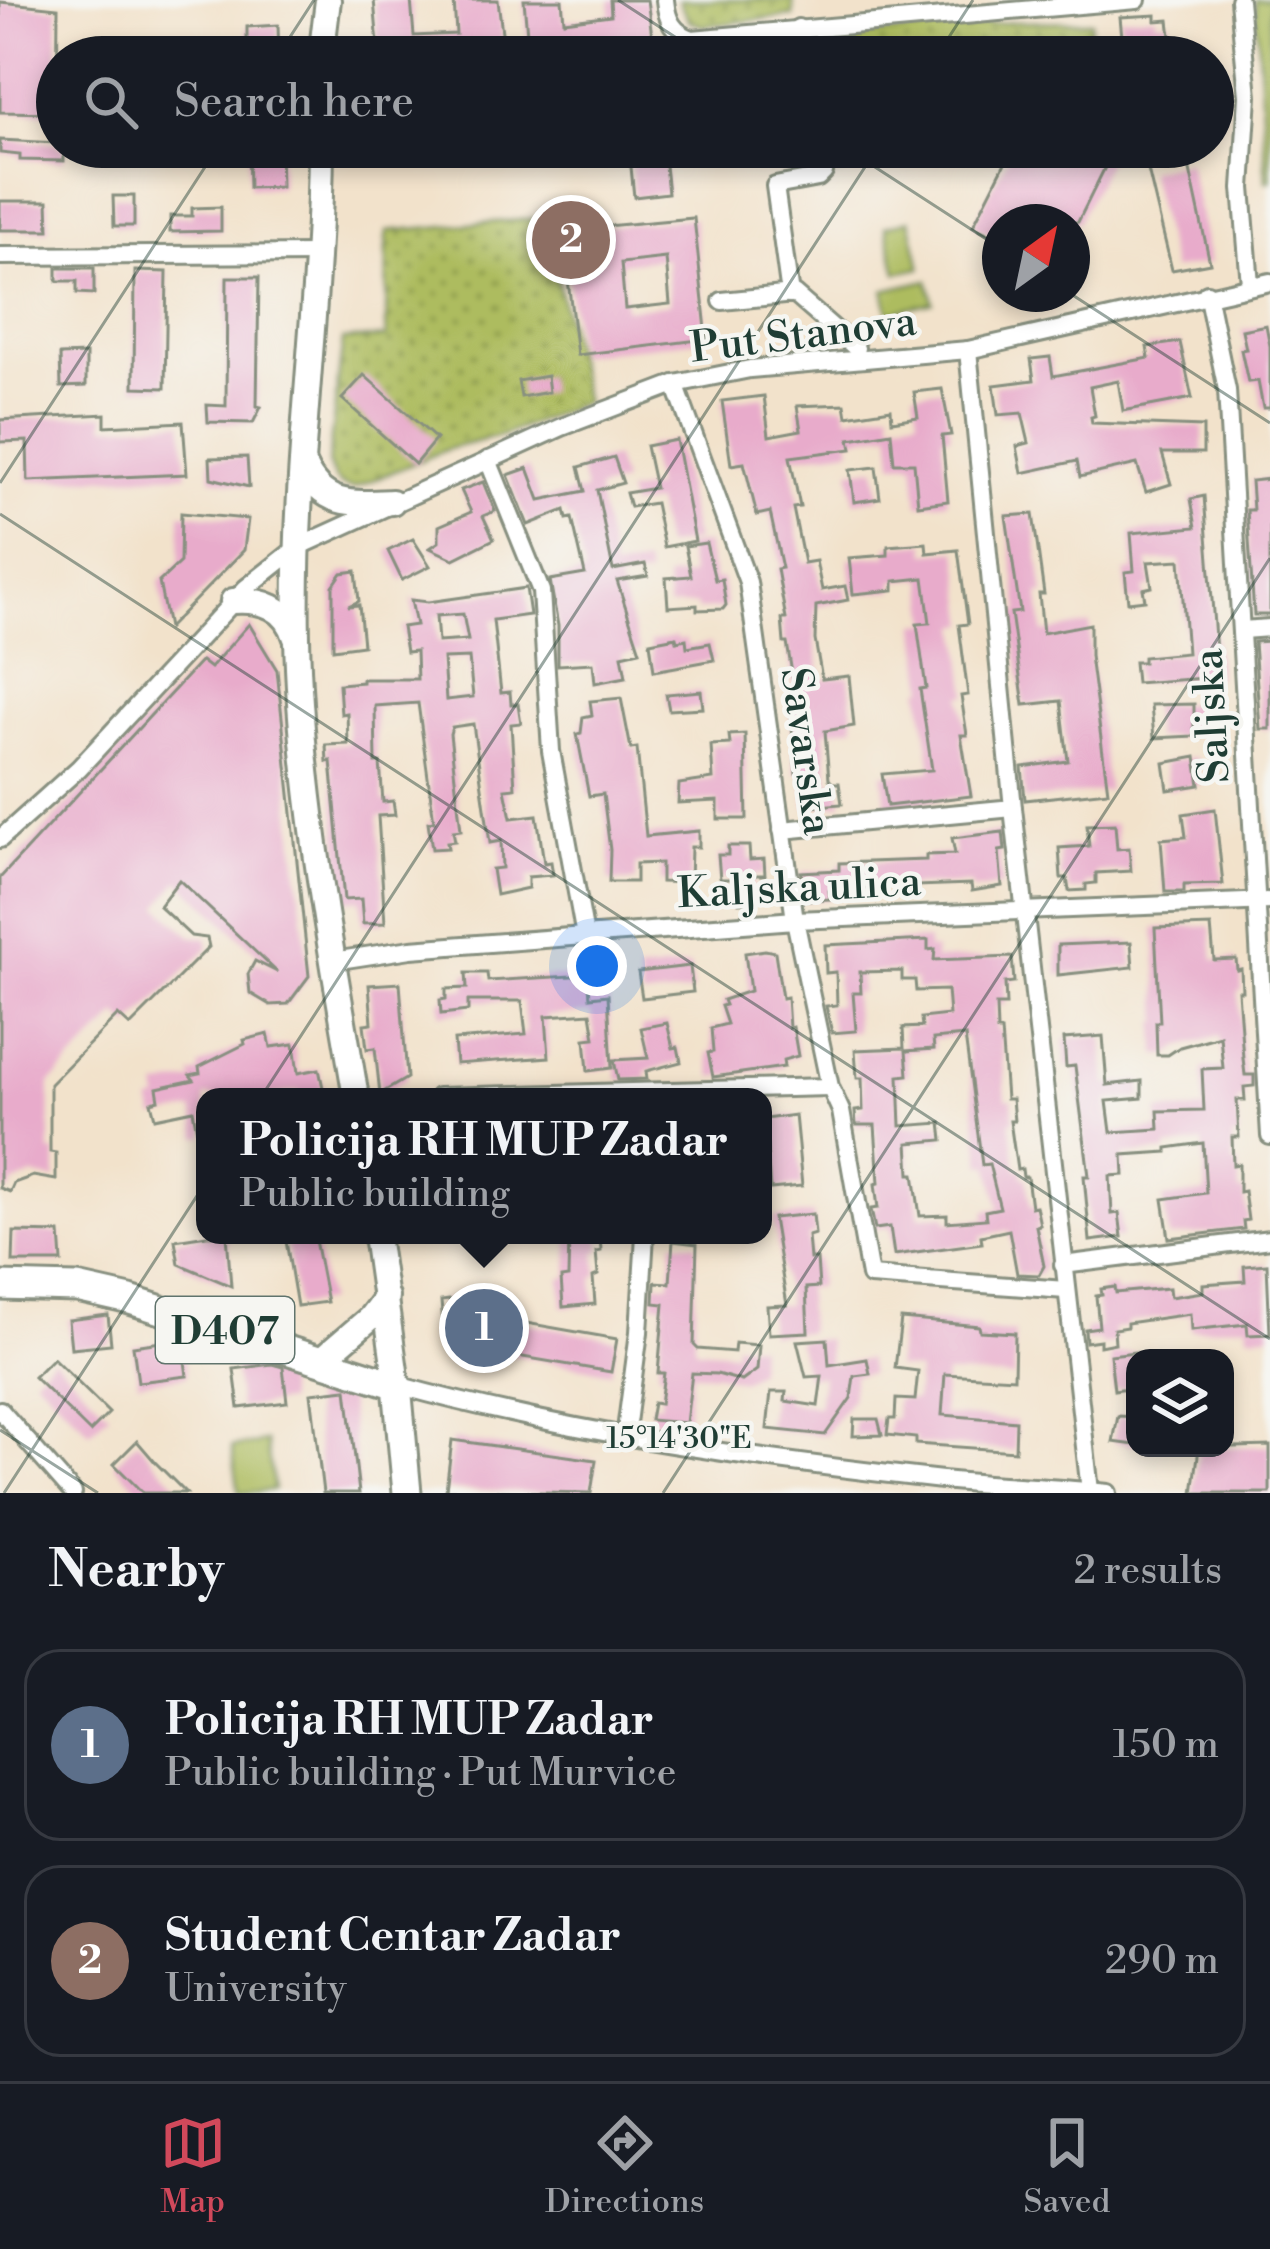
<!DOCTYPE html>
<html lang="en">
<head>
<meta charset="utf-8">
<style>
  :root { --surface:#171b24; --page:#20242c; --text:#f1f3f6; --muted:#9ea1a6; --line:#363941; --accent:#d1495b }
  body { margin:0; font-family:"Libre Bodoni",serif; background:var(--page); color:var(--text) }
  .controls { position:absolute; right:36px; bottom:36px; display:grid; overflow:hidden; border-radius:24px; box-shadow:0 6px 18px #0003 }
  .controls button { width:108px; height:108px; display:grid; place-items:center; padding:0; border:0; border-bottom:3px solid var(--line); background:var(--surface); color:var(--text); font:60px sans-serif }
  .compass { position:absolute; left:982px; top:204px; width:108px; height:108px; border-radius:50%; background:var(--surface); box-shadow:0 6px 18px #0003; rotate:33deg }
  .you { position:absolute; left:597px; top:966px; width:42px; height:42px; margin:-30px; border:9px solid #fff; border-radius:50%; background:#1a73e8; box-shadow:0 0 0 18px #1a73e833 }
  .badge { display:grid; place-items:center; width:78px; height:78px; border-radius:50%; background:var(--accent); color:#fff; font-size:39px; font-weight:700 }
  .pin { position:absolute; translate:-50% -50%; border:6px solid #fff; box-shadow:0 3px 12px #0006 }
  .popup { position:absolute; left:196px; top:1088px; width:576px; height:156px; box-sizing:border-box; display:grid; place-content:center; border-radius:24px; background:var(--surface); filter:drop-shadow(0 3px 9px #0005); font-size:39px; white-space:nowrap; color:var(--muted) }
  .popup b { font-size:45px; color:var(--text) }
  .popup::after { content:''; position:absolute; left:50%; top:100%; margin-left:-24px; border:24px solid transparent; border-top-color:var(--surface) }
  .list { margin:0; padding:0; list-style:none }
  h2 { display:flex; justify-content:space-between; align-items:center; height:156px; margin:0; padding:0 48px; font-size:51px }
  h2 small { font-size:39px; font-weight:400; color:var(--muted) }
  .list li { display:grid; grid-template-columns:78px 1fr auto; gap:36px; align-items:center; box-sizing:border-box; height:192px; margin:0 24px 24px; padding:0 24px; border:3px solid var(--line); border-radius:36px }
  .list b { display:block; font-size:45px; white-space:nowrap }
  .list p { margin:0; font-size:39px; white-space:nowrap; color:var(--muted) }
  .list em { font-size:39px; font-style:normal; color:var(--muted) }
  .icon { flex:none; width:66px; height:66px; fill:none; stroke:currentColor; stroke-width:2; stroke-linecap:round; stroke-linejoin:round }
  .map { position:relative; flex:none; width:1270px; height:1493px; overflow:hidden }
  .search { position:absolute; background:var(--surface); box-shadow:0 6px 18px #0003; left:36px; right:36px; top:36px; height:132px; display:flex; align-items:center; gap:30px; box-sizing:border-box; padding:0 42px; border-radius:66px; color:var(--muted); font-size:45px }
  .sheet { height:588px; background:var(--surface) }
  nav { display:flex; justify-content:space-around; align-items:center; box-sizing:border-box; height:168px; border-top:3px solid var(--line); background:var(--surface); font-size:33px; color:var(--muted) }
  nav a { display:grid; justify-items:center; gap:6px }
  nav .on { color:var(--accent) }
  .map>svg:first-child { display:block }
</style>
</head>
<body>
<div class="map">
<svg width="1270" height="1493" viewBox="0 0 1270 1493">
  <defs>
    <pattern id="park-dots" width="8" height="8" patternUnits="userSpaceOnUse" patternTransform="scale(3)"><rect width="8" height="8" fill="#adbc5e"/><path d="M2 2h.1M6 6h.1" fill="none" stroke="#8c9a4e" stroke-width="1.8" stroke-linecap="round"/></pattern>
  </defs>
  <rect width="100%" height="100%" fill="#f6f6f2"/>
  <filter id="ink" filterUnits="userSpaceOnUse"><feTurbulence type="fractalNoise" baseFrequency=".00833" numOctaves="2"/><feDisplacementMap in="SourceGraphic" scale="24" xChannelSelector="R" yChannelSelector="G"/><feConvolveMatrix kernelMatrix="1 2 1 2 8 2 1 2 1" color-interpolation-filters="sRGB"/></filter>
  <filter id="wash" filterUnits="userSpaceOnUse"><feTurbulence type="fractalNoise" baseFrequency=".004" numOctaves="4" result="noise"/><feDisplacementMap in="SourceGraphic" scale="48" xChannelSelector="R" yChannelSelector="G"/><feGaussianBlur stdDeviation="2.7" result="paint"/><feColorMatrix in="noise" values="0 0 0 0 0 0 0 0 0 0 0 0 0 0 0 0 0 1.4 0 .05"/><feComposite in="paint" operator="in"/></filter>
  <g filter="url(#wash)">
    <rect width="100%" height="100%" fill="#f2e2cb"/>
    <g fill="#adbc5e" stroke="#667c49" stroke-width="3">
      <polygon points="1255,0 1270,0 1270,181 1266,181"/>
      <polygon points="910,220 921,268 897,273 886,226"/>
      <polygon points="928,280 933,302 889,312 884,290"/>
      <polygon points="266,1442 274,1490 239,1493 232,1447"/>
    </g>
    <g fill="url(#park-dots)" stroke="#667c49" stroke-width="3">
      <polygon points="678,0 793,0 793,16 703,26 689,21"/>
      <polygon points="1091,21 1089,51 1080,57 753,57 752,45 1012,22"/>
      <polygon points="799,147 949,147 806,182"/>
      <path d="M543 218 585 402 504 435 448 449 354 488C337 488 333 477 328 463L343 340 386 337 387 231Z"/>
    </g>
    <g id="blocks">
      <g fill="#e8abcb" fill-rule="evenodd">
        <polygon points="374,0 411,0 414,36 456,34 454,0 498,0 505,57 379,57"/>
        <polygon points="524,0 562,0 564,21 611,15 610,0 647,0 655,57 529,57"/>
        <polygon points="0,2 58,8 57,113 0,112"/>
        <polygon points="1156,15 1156,21 1169,20 1171,37 1159,38 1161,57 1124,57 1120,17"/>
        <polygon points="278,25 279,57 247,57 247,27"/>
        <polygon points="0,140 57,143 57,147 64,147 64,161 20,160 20,155 0,153"/>
        <polygon points="248,147 280,147 281,187 249,188"/>
        <polygon points="629,147 663,147 668,193 634,197"/>
        <polygon points="1013,147 1115,147 1078,222 1000,222 1000,239 973,226"/>
        <polygon points="1188,161 1210,263 1172,270 1148,170"/>
        <polygon points="113,196 134,196 134,226 114,226"/>
        <polygon points="0,201 48,201 49,230 0,230"/>
        <polygon points="221,207 221,231 170,232 170,216 192,216 192,208"/>
        <path d="M694 218 707 339 577 355 562 230ZM666 258 670 304 625 309 621 263Z"/>
        <polygon points="57,268 94,268 94,294 77,293 77,281 57,281"/>
        <polygon points="135,271 167,272 165,388 134,387"/>
        <polygon points="227,277 259,277 257,406 261,407 253,423 208,422 207,405 226,406"/>
        <polygon points="1266,325 1270,346 1270,408 1263,408 1258,381 1248,382 1241,350 1246,349 1242,330"/>
        <polygon points="1180,342 1192,398 1123,411 1118,381 1090,387 1095,416 1091,417 1092,423 1203,427 1203,453 1162,453 1171,484 1146,492 1137,464 1080,477 1077,461 1022,473 1017,446 1029,443 1022,413 998,415 994,385 1034,380 1031,359 1050,357 1053,376 1149,358 1147,347"/>
        <polygon points="86,354 86,386 61,387 60,355"/>
        <polygon points="364,375 436,439 415,464 342,399"/>
        <polygon points="547,376 549,392 521,397 518,381"/>
        <polygon points="942,389 951,435 942,436 948,501 918,505 914,463 894,463 891,432 850,439 852,449 790,457 800,507 793,508 804,563 816,561 822,590 845,586 848,600 816,606 815,640 822,679 849,676 854,726 825,731 829,779 832,783 839,783 842,804 806,807 803,772 796,773 790,703 797,703 787,643 784,643 782,619 786,619 777,569 782,568 770,512 757,515 744,463 731,465 722,401 764,396 769,436 801,430 797,406 845,404 847,416 891,409 892,421 918,417 914,392"/>
        <polygon points="105,414 105,426 183,422 187,474 28,481 27,441 0,442 0,420"/>
        <polygon points="676,440 695,541 664,547 655,503 630,507 626,493 655,488 646,446"/>
        <polygon points="247,457 249,487 211,478 210,458"/>
        <polygon points="614,457 623,483 597,490 613,570 645,564 648,576 617,581 640,651 622,655 626,677 595,683 593,663 558,665 558,626 550,580 585,574 572,518 567,519 565,510 528,525 508,475 528,468 540,500 585,491 579,467"/>
        <polygon points="876,467 880,498 854,502 850,470"/>
        <polygon points="1270,479 1270,615 1254,615 1247,510 1253,510 1251,481"/>
        <polygon points="483,482 495,511 483,516 494,539 454,559 430,548 439,542 439,526 471,512 461,490"/>
        <polygon points="1204,496 1218,677 1136,683 1134,662 1143,662 1143,657 1187,653 1180,560 1148,562 1152,587 1143,589 1145,600 1128,602 1125,572 1134,571 1131,533 1196,527 1191,499"/>
        <polygon points="181,513 248,519 244,550 168,628 159,582 180,562"/>
        <polygon points="1033,514 1044,594 1039,594 1043,633 1090,624 1090,656 1108,791 1025,800 1022,767 1068,761 1061,701 1024,705 1011,613 1020,612 1006,516"/>
        <polygon points="413,539 430,566 402,580 388,551"/>
        <polygon points="706,543 715,580 722,579 726,605 723,609 697,610 697,605 668,607 666,578 691,576 685,546"/>
        <polygon points="926,543 927,553 958,550 968,624 959,625 968,695 961,696 967,735 961,735 971,796 887,806 882,774 932,770 920,689 926,688 917,624 930,623 924,578 894,581 894,590 853,594 849,558 888,555 888,546"/>
        <polygon points="356,571 359,601 348,606 359,605 363,645 333,649 333,586 342,573"/>
        <path d="M526 588 530 615 493 620 501 693 510 692 511 704H518L521 723 511 724 515 788 505 789 511 818 537 815 544 863 551 862 553 875 528 877V888L496 895 492 869 502 868 501 841 490 843 473 724 452 727 450 734 461 830 453 831 455 841 447 842 448 848 432 849 428 822 434 821 418 703 375 706 376 763H380L383 802 393 801 395 815 378 816 385 923 363 924 361 899 344 900 331 761 327 762 326 745 348 744 347 713 341 714 339 684 362 682V679H417L416 651 406 652 402 627 416 625 411 600 428 602ZM463 614 468 640 438 642 436 616ZM469 658 473 697 446 700 443 659Z"/>
        <polygon points="249,624 277,670 309,976 288,1004 270,1005 250,993 248,974 255,961 277,972 179,880 159,906 191,936 207,938 209,947 130,1026 118,1015 50,1084 50,1152 56,1153 56,1180 33,1176 14,1183 10,1192 0,1188 0,878 201,661 210,668"/>
        <polygon points="676,637 677,641 686,639 687,647 710,643 714,660 654,671 650,642"/>
        <polygon points="1270,641 1270,729 1260,729 1254,642"/>
        <polygon points="701,691 703,708 669,710 666,694"/>
        <polygon points="621,698 631,749 637,748 646,836 699,831 699,847 691,847 690,883 661,882 661,863 636,864 636,882 609,882 610,850 603,794 589,796 577,734 581,733 583,717 592,715 590,701"/>
        <polygon points="1194,704 1194,736 1154,738 1151,705"/>
        <polygon points="745,734 747,819 718,819 718,801 678,803 679,784 713,779 711,745 730,744 729,735"/>
        <polygon points="1196,757 1200,785 1168,790 1164,763"/>
        <polygon points="1215,809 1223,884 1184,885 1184,892 1165,892 1161,839 1186,837 1183,814"/>
        <polygon points="1115,824 1117,849 1129,848 1131,871 1096,873 1096,883 1086,884 1086,890 1069,891 1067,878 1061,878 1059,848 1089,846 1087,825"/>
        <polygon points="1003,832 1005,850 999,851 1002,886 972,891 971,884 888,887 829,891 830,899 805,900 801,872 839,870 839,863 926,860 926,855 955,854 952,838"/>
        <polygon points="728,846 749,846 750,860 764,859 765,875 752,875 754,902 739,903 737,879 720,879 718,855 728,855"/>
        <polygon points="1211,926 1214,960 1236,959 1237,970 1241,969 1242,991 1238,991 1243,1058 1245,1075 1254,1075 1254,1086 1244,1087 1245,1100 1237,1100 1239,1137 1232,1137 1233,1165 1239,1164 1239,1192 1244,1191 1248,1220 1243,1221 1244,1229 1169,1238 1163,1199 1206,1193 1203,1143 1167,1148 1167,1152 1123,1155 1124,1175 1110,1176 1112,1214 1119,1213 1122,1237 1090,1241 1084,1176 1089,1176 1075,1066 1066,1067 1064,1039 1103,1036 1107,1085 1142,1081 1142,1098 1107,1101 1111,1132 1159,1129 1158,1111 1204,1110 1202,1069 1223,1068 1220,1036 1180,1047 1168,1055 1157,1055 1156,1022 1160,1022 1155,928"/>
        <path d="M928 940V950L935 949 934 960 1012 957 1014 982 1005 983 1006 1005H996L997 1031H1001L1006 1099H1012L1014 1121H1010L1017 1170 1022 1169 1023 1177H1027L1031 1207 1036 1206 1040 1225 1036 1226 1044 1266 1039 1275 1017 1274 1009 1230 981 1236 982 1243 894 1255 890 1227 875 1229 871 1209 878 1208 875 1184 879 1183 875 1125H856L855 1111 863 1110 862 1078H857L855 1050 904 1048 903 1028 922 1027 921 1018 949 1015 947 990 916 991 915 980H902V971L860 972 861 993H853L856 1031 832 1033 826 1006 837 1005 836 972 826 973 825 945ZM965 1036 982 1165 989 1164 1000 1208 985 1211 986 1219 947 1222V1215L920 1216 914 1174H910L908 1143 943 1140 941 1123 901 1126 899 1076 908 1075 906 1051 934 1049 933 1039Z"/>
        <polygon points="1131,942 1133,967 1058,975 1058,945"/>
        <polygon points="765,950 775,952 782,998 787,997 789,1028 793,1027 798,1056 783,1060 784,1067 713,1077 708,1053 713,1052 711,1028 727,1024 721,1006 725,1005 723,1000 750,991 745,953"/>
        <polygon points="690,966 693,992 642,998 638,972"/>
        <polygon points="466,973 487,973 488,981 588,975 590,997 608,995 612,1068 588,1071 585,1039 595,1038 591,1013 546,1016 549,1057 456,1064 454,1040 526,1034 522,1001 468,1001 468,1011 441,1014 440,1000 446,999 446,989 467,988"/>
        <polygon points="400,983 407,1078 380,1094 375,1048 367,1049 364,1024 372,1023 369,985"/>
        <polygon points="667,1023 673,1048 678,1047 681,1062 646,1071 647,1079 618,1080 614,1060 648,1058 641,1028"/>
        <polygon points="268,1034 271,1047 294,1044 298,1073 319,1069 325,1097 300,1097 299,1091 264,1097 205,1097 205,1137 198,1137 193,1110 155,1118 151,1102 159,1100 157,1088 194,1080 190,1075 200,1073 199,1067 245,1044 244,1040"/>
        <polygon points="795,1115 802,1186 770,1189 765,1119"/>
        <polygon points="813,1214 815,1234 808,1236 810,1259 817,1259 819,1287 806,1288 808,1332 769,1334 767,1306 787,1305 773,1218"/>
        <polygon points="14,1232 60,1233 62,1262 13,1262"/>
        <polygon points="207,1235 227,1235 231,1286 179,1264 175,1240"/>
        <polygon points="285,1235 314,1235 327,1302 297,1306"/>
        <polygon points="569,1235 600,1235 601,1251 596,1252 598,1275 593,1277 595,1304 563,1307 561,1278 568,1277"/>
        <polygon points="673,1241 697,1244 694,1345 698,1349 734,1352 735,1343 759,1345 757,1370 742,1381 717,1374 692,1373 686,1423 650,1420 653,1403 660,1404 664,1373 658,1373 664,1304 654,1303 655,1282 670,1283"/>
        <polygon points="1267,1264 1270,1334 1248,1335 1247,1324 1191,1330 1190,1314 1127,1323 1127,1327 1114,1329 1115,1343 1100,1346 1100,1340 1086,1342 1085,1329 1099,1327 1096,1296 1102,1295 1101,1289 1115,1287 1116,1293 1169,1288 1170,1297 1203,1292 1203,1284 1245,1281 1244,1266"/>
        <polygon points="481,1296 496,1314 487,1316 617,1339 611,1372 482,1350 452,1327 443,1325 441,1301"/>
        <polygon points="108,1315 111,1344 71,1348 68,1320"/>
        <polygon points="901,1319 979,1326 980,1331 1015,1333 1014,1378 945,1374 942,1415 1016,1421 1015,1451 916,1444 916,1438 887,1435 889,1419 895,1419 896,1399 915,1400 918,1371 895,1368"/>
        <polygon points="182,1339 187,1376 138,1382 133,1346"/>
        <polygon points="827,1339 829,1365 867,1359 870,1374 854,1376 851,1398 825,1435 767,1429 771,1392 786,1392 785,1401 818,1406 822,1376 806,1377 797,1341"/>
        <polygon points="1135,1352 1135,1387 1114,1390 1110,1355"/>
        <polygon points="53,1358 109,1413 90,1432 34,1377"/>
        <polygon points="272,1364 283,1367 287,1402 239,1408 234,1369"/>
        <polygon points="347,1389 359,1493 323,1493 311,1393"/>
        <polygon points="1118,1416 1135,1417 1135,1445 1113,1442"/>
        <polygon points="854,1419 878,1419 882,1435 853,1436"/>
        <polygon points="452,1440 596,1460 591,1493 446,1490"/>
        <polygon points="137,1441 155,1462 186,1493 143,1493 114,1464"/>
        <polygon points="1270,1446 1270,1493 1193,1493 1199,1448"/>
      </g>
    </g>
  </g>
  <g filter="url(#ink)">
    <use href="#blocks" fill-opacity="0" stroke="#889080" stroke-width="3"/>
    <g fill="none" stroke-linecap="round" stroke-linejoin="round">
      <g stroke="#889080" stroke-width="22">
        <g id="minor">
          <path d="M665 0C667 21 673 32 692 39L1137 0"/>
          <polyline points="1239,0 1248,96 1242,188 1250,284"/>
          <polyline points="798,28 804,57"/>
          <polyline points="0,256 318,254"/>
          <polyline points="1207,293 1227,390 1270,1136"/>
          <polyline points="790,295 775,186 818,178 824,172 820,147"/>
          <polyline points="722,301 794,294 856,348"/>
          <polyline points="675,384 748,582 795,920 830,1087 841,1111 870,1276 1066,1290"/>
          <polyline points="488,460 541,591 551,751 585,936"/>
          <polyline points="1242,630 1270,628"/>
          <polyline points="1013,808 1090,1491"/>
          <polyline points="782,830 1013,808 968,350"/>
          <polyline points="0,839 79,768 246,588 298,547 562,427 675,384 750,369 968,350 1270,282"/>
          <polyline points="333,961 411,949 795,920 1270,901"/>
          <polyline points="438,1097 830,1087"/>
          <polyline points="1063,1265 1270,1239"/>
          <path d="M397 1385C575 1434 759 1460 942 1480 997 1486 1053 1487 1108 1493"/>
          <polyline points="0,1410 73,1493"/>
          <polyline points="625,1438 639,1332 645,1235"/>
        </g>
      </g>
      <g stroke="#889080" stroke-width="30">
        <g id="secondary">
          <polyline points="321,57 328,0"/>
          <path d="M321 147C320 310 293 474 297 637 300 786 331 950 356 1097"/>
          <path d="M304 466C322 507 353 504 392 502"/>
          <path d="M233 601C262 599 287 607 296 638"/>
          <polyline points="376,1235 397,1385"/>
          <polyline points="320,1361 370,1318 386,1297"/>
        </g>
      </g>
      <g stroke="#889080" stroke-width="33">
        <polyline id="primary" points="0,1286 77,1288 130,1300 397,1385 407,1493"/>
      </g>
      <use href="#minor" stroke="#fff" stroke-width="16"/>
      <use href="#secondary" stroke="#fff" stroke-width="24"/>
      <use href="#primary" stroke="#fff" stroke-width="27"/>
    </g>
  </g>
  <path fill="none" stroke="#1f3d34" stroke-width="3" stroke-opacity="0.45" d="M618 0 706 57M277 57 314 0M936 57 973 0M844 147 1000 248M1071 294 1270 423M0 483 218 147M0 514 1270 1339M0 1430 98 1493M4 1493 878 147M663 1493 1270 558"/>
  <g text-anchor="middle" stroke-width="9" stroke-linejoin="round" paint-order="stroke">
    <rect fill="#f6f6f2" stroke="#60746d" stroke-width="3" x="156" y="1297" width="138" height="66" rx="9"/>
    <g font-size="39" font-weight="bold" fill="#1f3d34">
      <text x="225" y="1344">D407</text>
    </g>
    <g font-size="42" fill="#1f3d34" stroke="#f6f6f2">
      <text transform="translate(803 333) rotate(-7)" y="15">Put Stanova</text>
      <text transform="translate(1210 716) rotate(-93)" y="15">Saljska</text>
      <text transform="translate(808 751) rotate(82)" y="15">Savarska</text>
      <text transform="translate(799 886) rotate(-3)" y="15">Kaljska ulica</text>
    </g>
  </g>
  <g font-size="30" text-anchor="middle" fill="#1f3d34" stroke="#f6f6f2" stroke-width="9" stroke-linejoin="round" paint-order="stroke">
    <text x="679" y="1448">15°14'30"E</text>
  </g>
</svg>
<div class="controls">
<button><svg class="icon" aria-label="layers" viewBox="0 0 24 24"><path d="M12 4l9 5-9 5-9-5zM3 14l9 5 9-5"/></svg></button>
</div>
<svg class="compass" viewBox="-18 -18 36 36"><path d="M0-13l5 13h-10z" fill="#e53935"/><path d="M0 13l5-13h-10z" fill="#9ea1a6"/></svg>
<div class="you"></div>
<div class="pin badge" style="left:484px;top:1328px;background:#5c6f8a">1</div>
<div class="popup"><b>Policija RH MUP Zadar</b>Public building</div>
<div class="pin badge" style="left:571px;top:240px;background:#8d6e63">2</div>
<div class="search"><svg class="icon" aria-label="search" viewBox="0 0 24 24"><circle cx="10" cy="10" r="6"/><path d="M15 15l6 6"/></svg>Search here</div>
</div>
<section class="sheet">
<h2>Nearby<small>2 results</small></h2>
<ul class="list">
<li><span class="badge" style="background:#5c6f8a">1</span><div><b>Policija RH MUP Zadar</b><p>Public building · Put Murvice</p></div><em>150 m</em></li>
<li><span class="badge" style="background:#8d6e63">2</span><div><b>Student Centar Zadar</b><p>University</p></div><em>290 m</em></li>
</ul>
</section>
<nav>
<a class="on"><svg class="icon" aria-label="map" viewBox="0 0 24 24"><path d="M3 6l6-2 6 2 6-2v14l-6 2-6-2-6 2zM9 4v14M15 6v14"/></svg>Map</a>
<a><svg class="icon" aria-label="directions" viewBox="0 0 24 24"><path d="M12 3l9 9-9 9-9-9zM9 14v-3h6M13 9l2 2-2 2"/></svg>Directions</a>
<a><svg class="icon" aria-label="saved" viewBox="0 0 24 24"><path d="M7 4h10v16l-5-4-5 4z"/></svg>Saved</a>
</nav>
</body>
</html>
